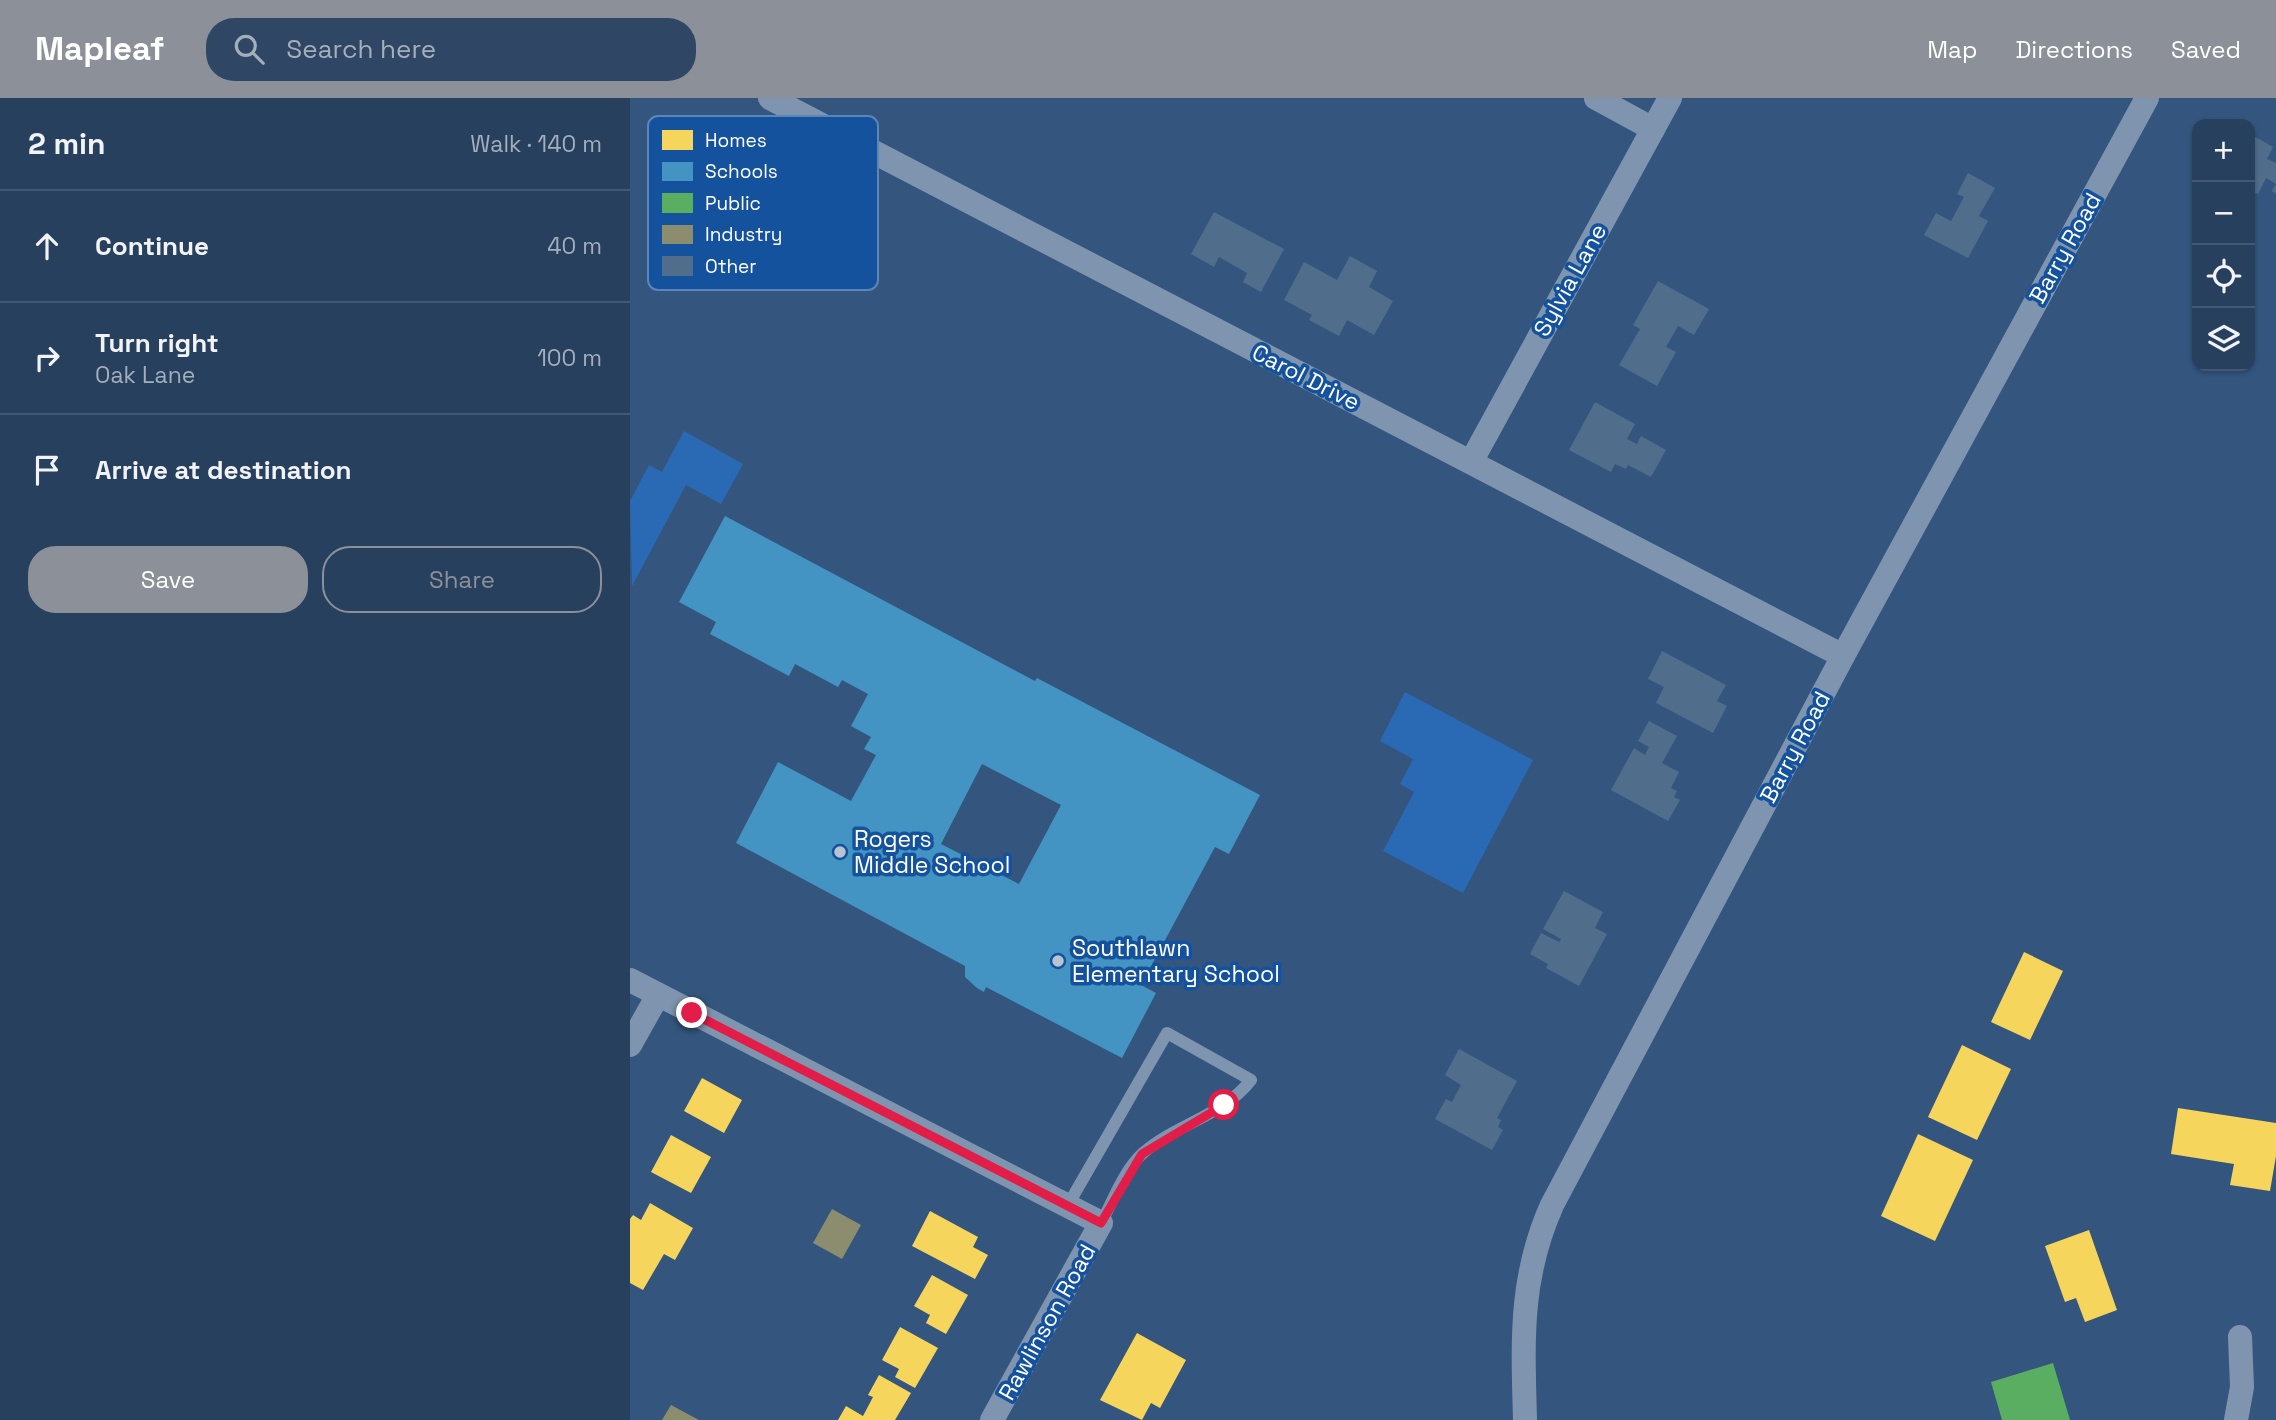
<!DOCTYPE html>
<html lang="en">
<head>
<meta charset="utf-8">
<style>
  :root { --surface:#27405e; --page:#2f4764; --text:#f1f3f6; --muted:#a4afbc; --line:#435973; --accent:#8c9099 }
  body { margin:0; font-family:"Space Grotesk",sans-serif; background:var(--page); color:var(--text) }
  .controls { position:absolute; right:21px; top:21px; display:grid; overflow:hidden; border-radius:14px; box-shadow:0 2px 5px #0004 }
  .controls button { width:63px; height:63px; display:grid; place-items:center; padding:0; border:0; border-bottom:2px solid var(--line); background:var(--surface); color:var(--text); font:35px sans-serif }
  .stop { position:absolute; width:21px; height:21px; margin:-16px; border:5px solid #e11d48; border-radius:50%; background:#fff }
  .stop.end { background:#e11d48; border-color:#fff; box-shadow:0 2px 7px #0008 }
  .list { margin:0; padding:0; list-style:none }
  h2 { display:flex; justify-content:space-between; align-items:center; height:91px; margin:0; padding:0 28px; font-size:30px }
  h2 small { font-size:23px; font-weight:400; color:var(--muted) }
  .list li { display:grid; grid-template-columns:46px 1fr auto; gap:21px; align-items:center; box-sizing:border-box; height:112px; padding:0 28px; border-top:2px solid var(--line) }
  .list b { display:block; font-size:26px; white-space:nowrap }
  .list p { margin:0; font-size:23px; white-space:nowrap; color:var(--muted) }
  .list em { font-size:23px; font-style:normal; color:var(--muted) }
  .actions { display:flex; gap:14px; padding:21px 28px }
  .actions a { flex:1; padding:16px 0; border:2px solid var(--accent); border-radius:28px; text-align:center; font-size:24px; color:var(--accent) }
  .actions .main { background:var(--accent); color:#fff }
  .icon { flex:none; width:38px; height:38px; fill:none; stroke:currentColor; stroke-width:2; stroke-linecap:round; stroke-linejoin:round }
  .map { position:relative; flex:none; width:1646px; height:1322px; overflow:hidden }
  header { display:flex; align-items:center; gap:42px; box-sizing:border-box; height:98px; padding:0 35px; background:var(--accent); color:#fff }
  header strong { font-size:33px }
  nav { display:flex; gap:38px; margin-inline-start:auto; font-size:24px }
  .search { width:490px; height:63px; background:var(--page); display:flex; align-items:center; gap:18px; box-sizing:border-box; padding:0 24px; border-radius:28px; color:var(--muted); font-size:26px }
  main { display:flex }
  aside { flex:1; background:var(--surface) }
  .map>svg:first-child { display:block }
</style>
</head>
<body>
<header>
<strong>Mapleaf</strong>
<div class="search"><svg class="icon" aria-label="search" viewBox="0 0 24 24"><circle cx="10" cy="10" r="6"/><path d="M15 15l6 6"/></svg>Search here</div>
<nav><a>Map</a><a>Directions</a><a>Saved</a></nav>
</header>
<main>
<aside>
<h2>2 min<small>Walk · 140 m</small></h2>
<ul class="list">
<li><svg class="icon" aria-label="ahead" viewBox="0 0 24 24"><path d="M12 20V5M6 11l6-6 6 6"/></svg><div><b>Continue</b></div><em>40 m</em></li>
<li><svg class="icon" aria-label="right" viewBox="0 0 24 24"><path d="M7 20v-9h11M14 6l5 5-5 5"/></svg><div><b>Turn right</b><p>Oak Lane</p></div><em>100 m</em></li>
<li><svg class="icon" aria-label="arrive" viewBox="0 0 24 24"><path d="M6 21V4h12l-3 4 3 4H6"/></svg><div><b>Arrive at destination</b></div></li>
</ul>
<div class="actions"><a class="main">Save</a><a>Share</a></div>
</aside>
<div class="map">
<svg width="1646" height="1322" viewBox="0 0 1646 1322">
  <rect width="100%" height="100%" fill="#34567e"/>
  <g fill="#2a69b3">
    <polygon points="54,333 113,366 91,406 56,387 2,488 0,403 19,367 32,374"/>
    <polygon points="775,594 903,662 833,795 753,753 784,694 770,686 783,661 750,643"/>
  </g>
  <g fill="#f6d55c">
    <polygon points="1394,854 1433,873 1400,942 1361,924"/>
    <polygon points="1332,947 1381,971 1347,1042 1298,1019"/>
    <polygon points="72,980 112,1002 94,1035 54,1013"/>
    <polygon points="1548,1010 1646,1025 1646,1058 1640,1093 1600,1087 1604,1066 1541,1056"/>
    <polygon points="1288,1036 1343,1062 1305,1143 1251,1118"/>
    <polygon points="41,1037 81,1059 61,1095 21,1074"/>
    <polygon points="20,1105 63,1130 45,1162 34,1156 13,1192 0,1185 0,1121 3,1117 11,1122"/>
    <polygon points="300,1113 348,1139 343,1149 358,1157 345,1181 282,1148"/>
    <polygon points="1459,1132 1487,1212 1455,1224 1446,1200 1435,1204 1415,1148"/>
    <polygon points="302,1177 338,1197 316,1236 296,1225 300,1217 284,1208"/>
    <polygon points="270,1229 308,1250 285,1290 265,1279 269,1271 252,1262"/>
    <polygon points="507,1235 556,1262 530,1310 521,1305 512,1322 470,1302"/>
    <polygon points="249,1277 281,1295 265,1322 208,1322 216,1308 233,1318 243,1299 238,1297"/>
  </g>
  <path fill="#4393c3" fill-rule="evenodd" d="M95 418 405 583 407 580 630 697 599 756 585 749 511 887 526 895 492 960 356 889 354 894 347 890 335 879V868L106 745 148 664 221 703 246 657 234 651 241 639 221 628 238 596 212 582 208 589 165 566 159 578 80 536 86 524 49 504ZM352 666 431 707 389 786 311 746Z"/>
  <polygon fill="#5aae61" points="1423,1265 1440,1322 1372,1322 1361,1284"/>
  <g fill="#8c8c6e">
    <polygon points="202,1111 231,1127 212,1161 183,1145"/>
    <polygon points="41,1307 69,1322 32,1322"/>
  </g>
  <g fill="#516d8c">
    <polygon points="1620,36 1643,49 1637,61 1646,65 1646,96 1642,93 1646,86 1636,80 1628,96 1620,92"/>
    <polygon points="1338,75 1365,90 1349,118 1358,123 1338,160 1294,137 1306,115 1321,123 1334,99 1327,96"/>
    <polygon points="584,114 654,151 631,194 613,184 617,175 589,159 584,169 561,156"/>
    <polygon points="720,158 747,173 739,189 763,203 744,237 717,222 709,238 679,222 682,217 654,202 674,164 707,182"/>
    <polygon points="1028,183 1079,211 1064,237 1048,228 1036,249 1046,254 1027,288 989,267 1010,231 1003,227"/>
    <polygon points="965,304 1005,326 997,341 1007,346 1011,338 1036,352 1021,379 998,367 996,371 985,366 981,374 939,352"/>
    <polygon points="1032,553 1096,587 1087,603 1097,608 1083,635 1026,605 1034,589 1018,581"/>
    <polygon points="1019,623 1047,638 1032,665 1049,674 1041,690 1047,693 1044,699 1050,702 1038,723 981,692 1004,650 1015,657 1019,649 1008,643"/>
    <polygon points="934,793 973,814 965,830 977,836 949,888 916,870 918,866 900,856 911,835 929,844 931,841 913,831"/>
    <polygon points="829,951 887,983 867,1020 871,1022 868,1029 873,1032 862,1052 805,1021 816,1001 822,1004 831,987 815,977"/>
  </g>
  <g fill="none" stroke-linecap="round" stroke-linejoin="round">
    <path stroke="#7f95af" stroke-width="12" d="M438 1107 537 935 621 982C593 1018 546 1026 513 1055 494 1072 483 1103 471 1125"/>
    <g stroke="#7f95af" stroke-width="24">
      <polyline points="140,0 1213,558"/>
      <polyline points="966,0 1023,31"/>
      <polyline points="841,364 1040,0"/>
      <polyline points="0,882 471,1125 362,1322"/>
      <polyline points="0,947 28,897"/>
      <path d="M895 1322C893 1244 889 1181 922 1107L1213 558 1517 0"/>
      <polyline points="1606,1322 1612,1289 1610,1239"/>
    </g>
  </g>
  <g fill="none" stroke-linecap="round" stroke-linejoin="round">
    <polyline stroke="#e11d48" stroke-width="9" points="62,915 471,1125 512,1056 594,1007"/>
  </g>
  <g fill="#b8c4d2" stroke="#15529d" stroke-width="2.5">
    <circle cx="210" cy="754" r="7"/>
    <circle cx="428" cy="863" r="7"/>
  </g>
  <g text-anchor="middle" stroke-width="7" stroke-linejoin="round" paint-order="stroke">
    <g font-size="23" fill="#fff" stroke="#15529d">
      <text transform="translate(1435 150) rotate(-61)" y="8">Barry Road</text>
      <text transform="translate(940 182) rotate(-61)" y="8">Sylvia Lane</text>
      <text transform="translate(676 279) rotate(27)" y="8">Carol Drive</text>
      <text transform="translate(1165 649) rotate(-62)" y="8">Barry Road</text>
      <text transform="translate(417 1224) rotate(-61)" y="8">Rawlinson Road</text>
    </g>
    <g font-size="23" fill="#fff" stroke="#15529d" text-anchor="start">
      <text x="224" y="749">Rogers<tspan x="224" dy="26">Middle School</tspan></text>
      <text x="442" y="858">Southlawn<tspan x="442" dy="26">Elementary School</tspan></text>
    </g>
  </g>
  <rect x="18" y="18" width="230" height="174" rx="10" fill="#15529d" stroke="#5b86ba" stroke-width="2"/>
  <rect x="32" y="32" width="31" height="20" fill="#f6d55c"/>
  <rect x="32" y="64" width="31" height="19" fill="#4393c3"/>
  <rect x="32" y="95" width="31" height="20" fill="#5aae61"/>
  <rect x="32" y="127" width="31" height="19" fill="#8c8c6e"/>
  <rect x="32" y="158" width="31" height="20" fill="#516d8c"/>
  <g font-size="19" fill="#fff">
    <text x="75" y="49">Homes</text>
    <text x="75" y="80">Schools</text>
    <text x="75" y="112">Public</text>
    <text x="75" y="143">Industry</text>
    <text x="75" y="175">Other</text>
  </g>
</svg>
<div class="controls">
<button>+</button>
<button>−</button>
<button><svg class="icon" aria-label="locate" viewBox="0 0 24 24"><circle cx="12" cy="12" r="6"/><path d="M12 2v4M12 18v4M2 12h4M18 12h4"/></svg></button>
<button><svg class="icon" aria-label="layers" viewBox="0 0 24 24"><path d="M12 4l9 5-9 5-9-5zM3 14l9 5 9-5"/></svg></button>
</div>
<div class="stop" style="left:594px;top:1007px"></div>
<div class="stop end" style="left:62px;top:915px"></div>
</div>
</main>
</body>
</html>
